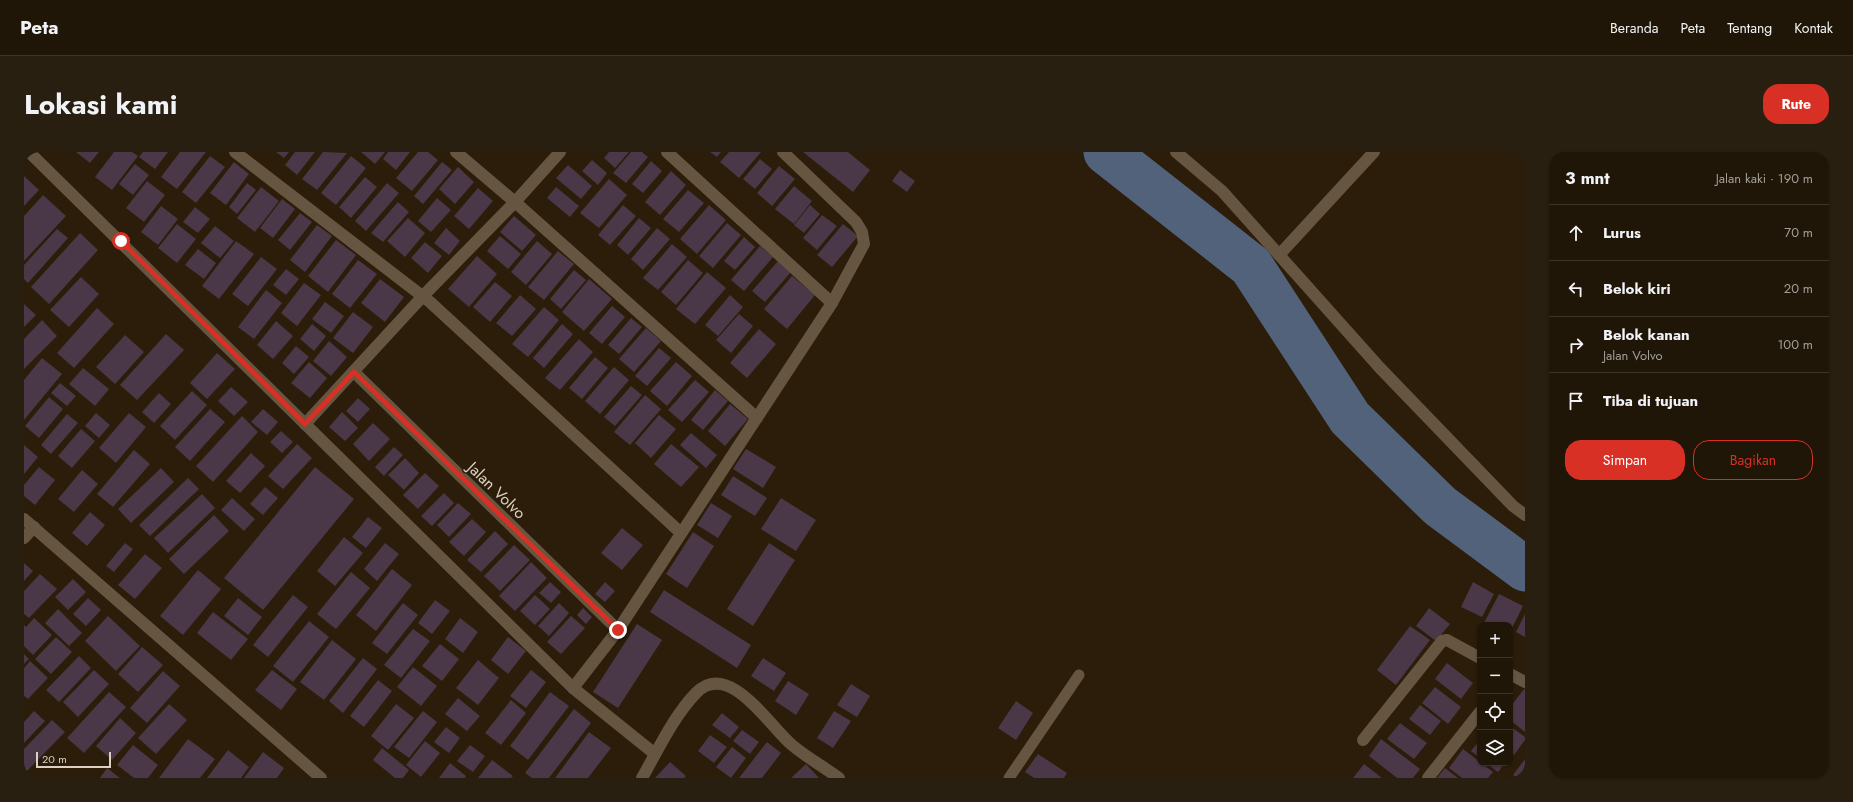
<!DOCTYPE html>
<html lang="id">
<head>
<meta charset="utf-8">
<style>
  :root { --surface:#201607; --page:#281f11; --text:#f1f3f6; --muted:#a29f9b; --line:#3d3528; --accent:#d93025 }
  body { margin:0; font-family:Jost,sans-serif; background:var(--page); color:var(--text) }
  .controls { position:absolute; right:12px; bottom:12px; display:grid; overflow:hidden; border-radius:8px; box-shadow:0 1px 3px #0004 }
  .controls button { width:36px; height:36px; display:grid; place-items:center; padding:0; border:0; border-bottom:1px solid var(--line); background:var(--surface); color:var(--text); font:20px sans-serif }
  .scale { position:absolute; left:12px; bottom:10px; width:75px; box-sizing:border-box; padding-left:4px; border:2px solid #dad0c4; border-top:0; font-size:11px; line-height:14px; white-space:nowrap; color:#dad0c4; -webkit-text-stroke:3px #2b1d09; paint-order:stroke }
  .stop { position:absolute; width:12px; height:12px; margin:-9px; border:3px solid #d93025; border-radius:50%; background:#fff }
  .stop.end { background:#d93025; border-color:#fff; box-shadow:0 1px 4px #0008 }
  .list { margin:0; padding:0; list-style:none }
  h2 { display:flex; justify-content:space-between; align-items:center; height:52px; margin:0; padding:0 16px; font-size:17px }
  h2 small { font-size:13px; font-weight:400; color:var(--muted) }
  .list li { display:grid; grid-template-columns:26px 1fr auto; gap:12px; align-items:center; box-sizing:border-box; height:56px; padding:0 16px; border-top:1px solid var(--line) }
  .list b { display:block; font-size:15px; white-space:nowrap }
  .list p { margin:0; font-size:13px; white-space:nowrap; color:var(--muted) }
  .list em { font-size:13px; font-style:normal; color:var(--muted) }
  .actions { display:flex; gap:8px; padding:12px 16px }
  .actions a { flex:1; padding:9px 0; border:1px solid var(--accent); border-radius:16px; text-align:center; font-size:14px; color:var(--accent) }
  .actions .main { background:var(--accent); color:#fff }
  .icon { flex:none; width:22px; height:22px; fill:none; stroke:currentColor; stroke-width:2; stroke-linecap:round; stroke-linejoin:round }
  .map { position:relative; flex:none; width:1501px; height:626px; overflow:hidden; border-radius:16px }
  header { display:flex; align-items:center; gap:24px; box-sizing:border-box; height:56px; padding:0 20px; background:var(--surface); border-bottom:1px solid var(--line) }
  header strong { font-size:19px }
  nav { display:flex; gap:22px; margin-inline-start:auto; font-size:14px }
  .intro { display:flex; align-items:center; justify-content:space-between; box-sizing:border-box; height:96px; padding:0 24px }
  h1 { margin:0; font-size:28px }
  .button { padding:10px 18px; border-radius:16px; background:var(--accent); color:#fff; font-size:14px; font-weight:700 }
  main { display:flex; gap:24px; padding:0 24px }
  aside { flex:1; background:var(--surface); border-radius:16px; box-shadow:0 1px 3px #0004 }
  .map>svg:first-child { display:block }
</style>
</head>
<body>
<header>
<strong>Peta</strong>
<nav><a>Beranda</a><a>Peta</a><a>Tentang</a><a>Kontak</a></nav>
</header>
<div class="intro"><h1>Lokasi kami</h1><a class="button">Rute</a></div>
<main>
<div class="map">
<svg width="1501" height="626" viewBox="0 0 1501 626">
  <rect width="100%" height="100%" fill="#2b1d09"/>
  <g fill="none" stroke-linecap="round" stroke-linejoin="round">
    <polyline stroke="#52627b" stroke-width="45" points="1082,0 1227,114 1326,266 1416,354 1501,417"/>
  </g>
  <g fill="#4a3747">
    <polygon points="52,0 75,0 66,11"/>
    <polygon points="90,0 108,0 114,4 88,38 71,25"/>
    <polygon points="119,0 144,0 131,17 115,5"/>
    <polygon points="156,0 182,0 153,37 137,25"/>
    <polygon points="252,0 265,0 260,6"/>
    <polygon points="271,0 291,0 273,23 261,13"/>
    <polygon points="299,0 323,1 293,38 278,27"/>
    <polygon points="337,0 361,0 351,12"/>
    <polygon points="364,0 386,0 372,18 359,7"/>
    <polygon points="394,0 404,0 414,8 388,39 372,26"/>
    <polygon points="585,0 605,0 591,16 580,6"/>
    <polygon points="607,0 618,0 624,5 602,31 589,21"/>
    <polygon points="686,0 697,0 693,5"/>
    <polygon points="705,0 737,0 715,26 696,10"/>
    <polygon points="779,0 824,0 846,18 829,40"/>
    <polygon points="186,4 201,15 172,51 158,40"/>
    <polygon points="327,4 342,16 312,53 297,41"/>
    <polygon points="736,7 748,17 731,37 719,27"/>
    <polygon points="568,8 583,21 574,33 558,19"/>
    <polygon points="627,9 638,19 619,41 608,32"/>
    <polygon points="210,10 225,22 202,53 186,41"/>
    <polygon points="418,10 428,18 399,52 390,44"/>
    <polygon points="111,12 125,23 109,43 95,32"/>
    <polygon points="544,13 568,34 557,47 532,26"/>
    <polygon points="755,14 771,27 748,54 733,41"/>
    <polygon points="434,15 450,30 431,52 415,37"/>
    <polygon points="876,18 891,29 883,40 868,29"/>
    <polygon points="647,19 662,33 636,63 621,50"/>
    <polygon points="0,24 15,38 0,54"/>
    <polygon points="341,25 353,35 327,66 315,55"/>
    <polygon points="585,27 603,43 575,76 556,61"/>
    <polygon points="123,29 141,43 120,70 102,56"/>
    <polygon points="223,31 232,38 213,62 205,55"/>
    <polygon points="363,31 375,41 342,79 331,69"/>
    <polygon points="770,34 788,49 770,72 751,57"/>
    <polygon points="237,35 255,49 231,80 213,66"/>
    <polygon points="532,35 555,54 546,65 523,46"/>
    <polygon points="454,36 469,49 445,77 430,64"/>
    <polygon points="664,38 680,51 655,80 639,67"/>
    <polygon points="19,43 42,64 0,109 0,64"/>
    <polygon points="413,46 427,58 407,80 394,69"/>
    <polygon points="258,47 271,57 249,86 236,76"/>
    <polygon points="374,50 385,60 359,90 347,81"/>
    <polygon points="599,53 612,64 586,93 574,83"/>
    <polygon points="685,53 702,68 673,102 656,87"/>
    <polygon points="786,53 796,62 780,81 770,73"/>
    <polygon points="137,54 154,67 134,93 117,80"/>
    <polygon points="171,55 186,67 174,81 159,70"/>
    <polygon points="276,61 288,70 266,98 254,88"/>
    <polygon points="798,63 813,74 793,98 779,86"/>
    <polygon points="490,64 512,83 498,99 476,80"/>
    <polygon points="384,66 401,81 381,105 363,89"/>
    <polygon points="615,66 627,76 604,103 593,93"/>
    <polygon points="703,71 717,83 689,116 675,104"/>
    <polygon points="153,72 172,87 153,111 134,96"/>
    <polygon points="819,72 834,84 808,115 793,103"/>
    <polygon points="293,73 308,84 281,120 266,108"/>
    <polygon points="191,74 210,89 196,106 177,91"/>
    <polygon points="422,76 436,89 425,103 410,91"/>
    <polygon points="633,76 646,87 619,118 607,107"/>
    <polygon points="33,77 44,86 4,131 0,127 0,113"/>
    <polygon points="56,81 74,98 25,152 7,135"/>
    <polygon points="476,84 497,102 484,117 463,99"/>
    <polygon points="720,85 731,95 711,118 700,109"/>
    <polygon points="312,88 332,103 304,140 284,124"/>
    <polygon points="212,89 230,102 195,147 178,134"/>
    <polygon points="513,89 528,102 502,133 487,120"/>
    <polygon points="401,90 418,104 404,121 387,106"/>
    <polygon points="648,92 663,105 634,138 619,126"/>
    <polygon points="736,94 749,105 720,139 707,128"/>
    <polygon points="174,97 192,111 180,127 161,113"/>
    <polygon points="534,99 550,112 520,148 504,135"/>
    <polygon points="453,104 473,122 445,155 424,137"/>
    <polygon points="237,105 253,117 224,154 208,142"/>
    <polygon points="334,108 353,122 326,156 308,142"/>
    <polygon points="664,108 679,121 652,153 637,140"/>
    <polygon points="754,109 767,120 741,150 728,139"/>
    <polygon points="262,117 275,127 262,143 249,133"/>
    <polygon points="550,118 562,128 537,157 526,147"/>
    <polygon points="683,120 702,136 671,172 652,157"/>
    <polygon points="768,124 791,143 763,177 740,157"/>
    <polygon points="57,125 75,142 45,175 26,158"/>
    <polygon points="356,127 380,145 361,170 337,151"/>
    <polygon points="565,127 588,147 560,179 538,160"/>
    <polygon points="471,130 488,144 466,170 449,155"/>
    <polygon points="280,131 297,143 273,174 257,161"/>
    <polygon points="242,138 258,151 230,187 214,175"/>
    <polygon points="496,143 512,157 488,184 472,171"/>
    <polygon points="706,143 719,155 694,184 681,173"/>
    <polygon points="301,150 320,164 307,181 288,167"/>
    <polygon points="0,152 12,163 0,175"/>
    <polygon points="588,154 601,165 578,192 565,181"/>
    <polygon points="520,155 535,168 504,205 488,192"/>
    <polygon points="73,156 90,172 50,216 33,201"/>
    <polygon points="329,160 349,175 329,201 309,186"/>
    <polygon points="715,162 729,174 707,201 692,188"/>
    <polygon points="607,166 618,175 595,202 584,193"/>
    <polygon points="18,168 33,184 0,217 0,187"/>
    <polygon points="252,169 269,184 249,207 233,193"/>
    <polygon points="288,172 302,184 290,199 276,187"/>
    <polygon points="538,172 549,182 520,216 509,206"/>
    <polygon points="622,176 637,189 610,220 595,207"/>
    <polygon points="735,177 752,192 723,226 706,211"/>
    <polygon points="142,182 160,198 113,248 96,233"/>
    <polygon points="101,183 120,200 91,232 72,215"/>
    <polygon points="555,187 569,200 536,238 521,226"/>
    <polygon points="305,189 323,205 307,224 289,209"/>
    <polygon points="272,194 285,205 270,222 258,211"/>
    <polygon points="635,196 647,206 623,234 611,224"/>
    <polygon points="193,201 211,217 183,247 166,231"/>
    <polygon points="571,205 584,216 558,247 545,236"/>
    <polygon points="18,206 38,222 0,268 0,228"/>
    <polygon points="285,210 303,226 286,246 267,231"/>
    <polygon points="652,210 668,224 643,254 626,239"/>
    <polygon points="590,215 605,228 576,262 561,249"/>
    <polygon points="59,216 85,237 71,254 45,232"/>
    <polygon points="671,228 685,240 658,270 644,258"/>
    <polygon points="36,231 52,244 43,254 27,241"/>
    <polygon points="607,234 618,243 591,274 580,265"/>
    <polygon points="207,235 224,250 210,264 194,249"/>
    <polygon points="691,238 704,249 679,278 667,268"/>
    <polygon points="168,239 183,253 151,288 136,274"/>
    <polygon points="135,241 147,252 130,271 118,260"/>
    <polygon points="621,243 637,257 606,293 590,280"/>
    <polygon points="25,245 39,257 15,286 1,274"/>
    <polygon points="334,246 346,257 334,270 322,259"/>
    <polygon points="706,252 724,267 701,294 684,279"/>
    <polygon points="186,257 201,270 166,309 151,295"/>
    <polygon points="239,257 254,270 243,283 227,270"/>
    <polygon points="318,260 334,276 321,289 305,275"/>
    <polygon points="72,261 86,273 75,286 61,274"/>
    <polygon points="105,261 122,275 92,311 75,296"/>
    <polygon points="43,262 54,271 27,302 17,293"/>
    <polygon points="635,263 652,277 627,306 611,291"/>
    <polygon points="218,264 234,280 189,330 172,314"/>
    <polygon points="349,271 366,287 345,309 329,292"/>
    <polygon points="57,277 71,289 48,316 34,304"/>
    <polygon points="257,279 269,290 258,301 246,290"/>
    <polygon points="667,281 693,303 682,316 656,293"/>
    <polygon points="273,292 288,306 259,337 244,324"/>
    <polygon points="647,292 675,315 657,335 630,312"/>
    <polygon points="0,293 14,305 0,322"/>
    <polygon points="370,295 379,303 360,324 351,315"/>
    <polygon points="722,297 752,315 739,336 709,317"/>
    <polygon points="110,298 126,312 89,355 73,342"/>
    <polygon points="227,301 241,314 216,341 202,329"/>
    <polygon points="381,306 395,321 380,338 364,323"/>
    <polygon points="15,315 31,328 11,353 0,344 0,333"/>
    <polygon points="291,315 330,347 239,458 200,426"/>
    <polygon points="137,316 150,330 107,371 94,357"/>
    <polygon points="58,318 74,332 50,360 34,347"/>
    <polygon points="401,321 415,334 394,357 379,343"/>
    <polygon points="709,324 743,346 731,364 697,343"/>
    <polygon points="164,326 175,337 126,384 115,373"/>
    <polygon points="241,335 254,346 239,363 226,352"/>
    <polygon points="420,341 430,351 408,374 397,364"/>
    <polygon points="178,342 191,356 144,401 130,386"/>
    <polygon points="208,346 231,367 220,379 197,358"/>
    <polygon points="757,346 792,368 772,399 737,377"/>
    <polygon points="434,351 447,362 425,385 413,373"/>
    <polygon points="687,351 708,364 694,386 673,373"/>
    <polygon points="66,360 81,373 63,394 48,381"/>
    <polygon points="190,363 205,379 160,422 145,407"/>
    <polygon points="344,365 358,376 342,396 328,385"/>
    <polygon points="448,367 462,380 440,404 425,390"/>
    <polygon points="598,376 619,393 598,418 577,401"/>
    <polygon points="471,379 484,392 457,420 443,408"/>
    <polygon points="669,380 690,394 663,436 642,422"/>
    <polygon points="320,385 339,401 311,434 293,419"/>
    <polygon points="101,391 109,397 90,420 82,414"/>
    <polygon points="361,391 375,402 353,429 340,417"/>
    <polygon points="745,391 771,408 729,474 703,457"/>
    <polygon points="490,393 506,408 476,439 460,424"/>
    <polygon points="121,402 138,416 111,447 94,433"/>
    <polygon points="507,410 523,426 491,459 475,444"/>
    <polygon points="0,411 9,419 0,429"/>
    <polygon points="368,417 388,433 352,479 332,463"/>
    <polygon points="174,418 197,437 159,483 136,464"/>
    <polygon points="327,420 346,436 312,477 293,462"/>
    <polygon points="16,422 33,437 5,466 0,462 0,439"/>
    <polygon points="49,427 62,440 44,458 31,445"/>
    <polygon points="526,430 537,440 527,451 515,441"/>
    <polygon points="581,430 591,439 581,450 571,442"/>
    <polygon points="1449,430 1470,442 1458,465 1437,455"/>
    <polygon points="640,438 727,493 713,516 626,460"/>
    <polygon points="1475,442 1499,454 1486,480 1486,473 1465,473 1460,471"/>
    <polygon points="269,443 284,455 244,505 229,493"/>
    <polygon points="511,443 526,457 511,473 496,459"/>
    <polygon points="64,446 77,458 62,474 49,462"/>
    <polygon points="214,446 238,465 224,483 200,464"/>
    <polygon points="411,448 426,459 408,482 394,471"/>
    <polygon points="379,451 394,463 363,502 348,491"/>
    <polygon points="535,451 545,461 525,484 514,474"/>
    <polygon points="559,456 568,465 562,472 553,463"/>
    <polygon points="1405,456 1426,472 1412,489 1392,474"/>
    <polygon points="34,457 58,481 45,494 21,471"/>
    <polygon points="189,460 224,487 207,508 173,481"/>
    <polygon points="1501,462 1501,485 1492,480"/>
    <polygon points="84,464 116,494 92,519 61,489"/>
    <polygon points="547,464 561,476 537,502 523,490"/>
    <polygon points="10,466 28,483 9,503 0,494 0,473 2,475"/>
    <polygon points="436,466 454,480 439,501 421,487"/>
    <polygon points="285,469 305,485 269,530 249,514"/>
    <polygon points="613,472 638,488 594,556 569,540"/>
    <polygon points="1386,474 1406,488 1372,533 1353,518"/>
    <polygon points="389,477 406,489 377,526 360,513"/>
    <polygon points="32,485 48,500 27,522 11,507"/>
    <polygon points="484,485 502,499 484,522 467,508"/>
    <polygon points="308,488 332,507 300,548 276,530"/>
    <polygon points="416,492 435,507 418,529 398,514"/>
    <polygon points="118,495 139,513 114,540 94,522"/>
    <polygon points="0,502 5,507 0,512"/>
    <polygon points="55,504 67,516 35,550 22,538"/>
    <polygon points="339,506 353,517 319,561 305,549"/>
    <polygon points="739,506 762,521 750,539 727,524"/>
    <polygon points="454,508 475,526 454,553 432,536"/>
    <polygon points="6,509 24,526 4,547 0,544 0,516"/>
    <polygon points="1423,511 1449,531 1437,547 1411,527"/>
    <polygon points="389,515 413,534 397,554 373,535"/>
    <polygon points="70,518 85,532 54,565 39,550"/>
    <polygon points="248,518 273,537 257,558 231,538"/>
    <polygon points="507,518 522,530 502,556 486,544"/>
    <polygon points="139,519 156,534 123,571 106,556"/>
    <polygon points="354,528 368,539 340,575 326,564"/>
    <polygon points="764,529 785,542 772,563 751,549"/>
    <polygon points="827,532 846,544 833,565 813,553"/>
    <polygon points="1411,535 1437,555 1424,572 1398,551"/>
    <polygon points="1501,536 1501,580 1486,568 1486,555"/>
    <polygon points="85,540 102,555 60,601 43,586"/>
    <polygon points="526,540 545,554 504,608 486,594"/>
    <polygon points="434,546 456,564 443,579 421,562"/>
    <polygon points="487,548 502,561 477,593 461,581"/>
    <polygon points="992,549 1009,561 992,588 974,576"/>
    <polygon points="145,552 163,568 132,602 114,586"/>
    <polygon points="372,552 390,566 364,598 347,584"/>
    <polygon points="1396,553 1417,569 1406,583 1385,567"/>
    <polygon points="550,557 567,571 525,626 508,626 501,621"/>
    <polygon points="10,559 21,569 0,591 0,570"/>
    <polygon points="399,559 413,570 385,606 370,595"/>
    <polygon points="810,559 827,569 809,596 793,586"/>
    <polygon points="698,561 715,575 706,586 688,573"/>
    <polygon points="96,566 112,581 88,608 72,594"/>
    <polygon points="28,568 41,580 3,619 0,616 0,597"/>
    <polygon points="1376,571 1403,591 1390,607 1363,587"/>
    <polygon points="1486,574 1501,585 1501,588 1490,603 1486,599"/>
    <polygon points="422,575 436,586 425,601 410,590"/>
    <polygon points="718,578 735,590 726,602 709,589"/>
    <polygon points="565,580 587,596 564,626 531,626"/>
    <polygon points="686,583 703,595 690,611 674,599"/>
    <polygon points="164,587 191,607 176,626 135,626"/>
    <polygon points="1357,587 1396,617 1389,626 1373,626 1345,604"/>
    <polygon points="1456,588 1456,606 1447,599"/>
    <polygon points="401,589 416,601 397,625 382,613"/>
    <polygon points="743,590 757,601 738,626 715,626"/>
    <polygon points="109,593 134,613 124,626 110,626 93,613"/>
    <polygon points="446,593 461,604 449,620 433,609"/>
    <polygon points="708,595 722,606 707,626 692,615"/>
    <polygon points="358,596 385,618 379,626 371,626 349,608"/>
    <polygon points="1439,597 1469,620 1464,626 1438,626 1425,616"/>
    <polygon points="204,598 225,615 217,626 183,626"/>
    <polygon points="239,600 260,616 253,626 220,626"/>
    <polygon points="1014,602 1043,621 1040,626 1010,626 1001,620"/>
    <polygon points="1501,607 1501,626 1494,626 1489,623"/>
    <polygon points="468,608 489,624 487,626 454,626"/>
    <polygon points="646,610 662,624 660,626 631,626"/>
    <polygon points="426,611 442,624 441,626 415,626"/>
    <polygon points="1462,611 1481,611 1474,620"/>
    <polygon points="782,612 795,626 767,626"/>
    <polygon points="1340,612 1358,626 1329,626"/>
    <polygon points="83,616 96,626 76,626"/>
    <polygon points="1421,616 1434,626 1413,626"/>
  </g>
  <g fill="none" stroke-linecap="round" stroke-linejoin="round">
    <polyline stroke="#665540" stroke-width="11" points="985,626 1055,523"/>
    <g stroke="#665540" stroke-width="12">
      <polyline points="5,0 549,536 631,602"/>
      <polyline points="211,0 406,150 657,381"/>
      <polyline points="432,0 491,50 733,266"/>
      <polyline points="643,0 808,151"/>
      <polyline points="1152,0 1198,39 1356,216 1489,354 1501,363"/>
      <polyline points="1255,103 1350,0"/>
      <polyline points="330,220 594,478"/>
      <polyline points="281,272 399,144 491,50 536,0"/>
      <polyline points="0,386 10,375"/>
      <polyline points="1486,522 1501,530"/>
      <polyline points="549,536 594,478 808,151 840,92 838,80 832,70 759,0"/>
      <polyline points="1339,588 1418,489 1423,488 1456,506"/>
      <path d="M618 626C634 598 649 565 672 541 705 507 746 575 768 593 782 605 800 615 815 626"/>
      <polyline points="1404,626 1456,560"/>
    </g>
    <polyline stroke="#665540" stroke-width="12" points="0,367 297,626"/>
  </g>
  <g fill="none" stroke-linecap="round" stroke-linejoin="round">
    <polyline stroke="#d93025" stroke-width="5" points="97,89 281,272 330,220 594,478"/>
  </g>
  <g text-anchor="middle" stroke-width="3" stroke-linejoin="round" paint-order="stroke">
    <g font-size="16" fill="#dad0c4" stroke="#2b1d09">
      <text transform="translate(473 338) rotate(44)" y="6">Jalan Volvo</text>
    </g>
  </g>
</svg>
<div class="controls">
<button>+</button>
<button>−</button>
<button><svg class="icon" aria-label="locate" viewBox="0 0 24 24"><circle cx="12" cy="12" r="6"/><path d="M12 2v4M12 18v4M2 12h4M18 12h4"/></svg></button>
<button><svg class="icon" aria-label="layers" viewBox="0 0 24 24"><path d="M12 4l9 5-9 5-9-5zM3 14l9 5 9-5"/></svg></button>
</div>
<div class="scale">20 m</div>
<div class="stop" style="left:97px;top:89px"></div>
<div class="stop end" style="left:594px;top:478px"></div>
</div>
<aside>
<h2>3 mnt<small>Jalan kaki · 190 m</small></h2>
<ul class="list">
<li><svg class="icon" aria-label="ahead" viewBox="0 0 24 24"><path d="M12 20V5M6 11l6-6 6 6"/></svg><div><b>Lurus</b></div><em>70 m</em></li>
<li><svg class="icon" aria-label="left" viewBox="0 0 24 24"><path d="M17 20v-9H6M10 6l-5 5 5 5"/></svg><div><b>Belok kiri</b></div><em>20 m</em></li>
<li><svg class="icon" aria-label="right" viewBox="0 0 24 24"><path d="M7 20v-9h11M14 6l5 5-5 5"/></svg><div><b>Belok kanan</b><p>Jalan Volvo</p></div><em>100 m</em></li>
<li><svg class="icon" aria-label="arrive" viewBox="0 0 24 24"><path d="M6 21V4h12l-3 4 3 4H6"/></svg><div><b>Tiba di tujuan</b></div></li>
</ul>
<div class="actions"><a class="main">Simpan</a><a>Bagikan</a></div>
</aside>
</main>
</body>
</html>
